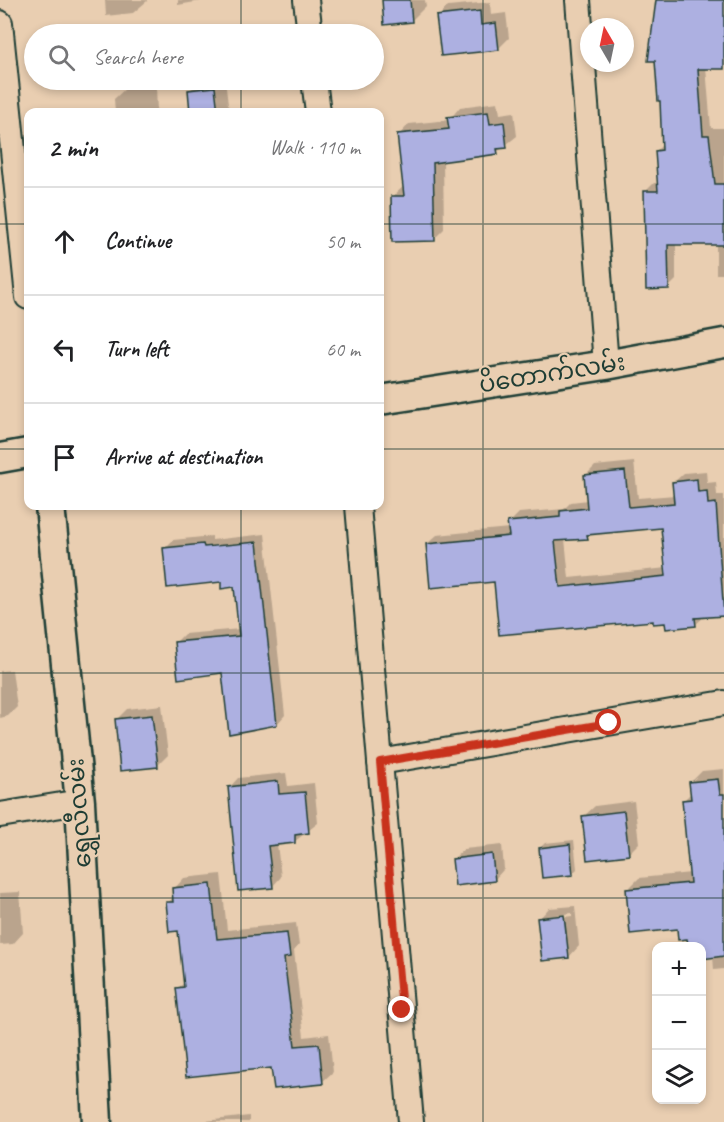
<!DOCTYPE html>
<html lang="en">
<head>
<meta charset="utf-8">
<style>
  :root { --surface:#fff; --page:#f2f2f2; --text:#202124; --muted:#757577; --line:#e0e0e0 }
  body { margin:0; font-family:Caveat,"Noto Sans Myanmar",sans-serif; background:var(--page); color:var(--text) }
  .controls { position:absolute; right:18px; bottom:18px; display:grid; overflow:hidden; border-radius:12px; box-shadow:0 3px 9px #0003 }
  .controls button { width:54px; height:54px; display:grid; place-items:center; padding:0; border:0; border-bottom:2px solid var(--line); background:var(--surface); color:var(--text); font:30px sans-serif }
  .compass { position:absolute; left:580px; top:18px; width:54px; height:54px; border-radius:50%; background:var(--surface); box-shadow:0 3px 9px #0003; rotate:351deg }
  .stop { position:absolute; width:18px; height:18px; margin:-14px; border:4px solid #c8321e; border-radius:50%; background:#fff }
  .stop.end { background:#c8321e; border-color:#fff; box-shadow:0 2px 6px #0008 }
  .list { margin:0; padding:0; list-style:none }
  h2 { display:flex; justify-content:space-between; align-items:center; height:78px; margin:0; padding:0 24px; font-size:26px }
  h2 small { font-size:20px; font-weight:400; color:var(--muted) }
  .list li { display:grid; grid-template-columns:39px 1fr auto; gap:18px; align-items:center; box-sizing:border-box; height:108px; padding:0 24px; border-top:2px solid var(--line) }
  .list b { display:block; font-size:22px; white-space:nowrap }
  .list em { font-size:20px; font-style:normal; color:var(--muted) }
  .icon { flex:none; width:33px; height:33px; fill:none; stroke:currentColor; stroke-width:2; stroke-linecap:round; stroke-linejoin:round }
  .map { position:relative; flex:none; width:724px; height:1122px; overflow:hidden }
  .search { position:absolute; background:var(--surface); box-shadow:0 3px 9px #0003; left:24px; top:24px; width:360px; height:66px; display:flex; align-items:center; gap:15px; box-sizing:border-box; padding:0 21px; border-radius:33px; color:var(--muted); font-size:22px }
  .panel { position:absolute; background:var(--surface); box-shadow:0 3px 9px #0003; left:24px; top:108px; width:360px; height:402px; border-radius:12px }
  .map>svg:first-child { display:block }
</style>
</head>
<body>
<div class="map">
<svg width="724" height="1122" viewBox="0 0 724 1122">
  <rect width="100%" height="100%" fill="#e9ceb1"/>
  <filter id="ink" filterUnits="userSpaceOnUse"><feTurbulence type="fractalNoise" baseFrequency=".0167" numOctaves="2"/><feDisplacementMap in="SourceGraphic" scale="12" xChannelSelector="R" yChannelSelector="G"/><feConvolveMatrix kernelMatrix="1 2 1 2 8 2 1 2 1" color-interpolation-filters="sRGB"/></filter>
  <g filter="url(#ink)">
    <g fill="#0003" fill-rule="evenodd">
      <polygon points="105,0 147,0 147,1 133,13 106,16"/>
      <polygon points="178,0 207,0 178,5"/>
      <polygon points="384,0 425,0 426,6 411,21"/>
      <polygon points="656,0 724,0 724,68 706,67 711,128 724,128 724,274 716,274 716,243 676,244 676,280 668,288 646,191 654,183 659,183 656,151 663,144 656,60 650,59"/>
      <polygon points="490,2 491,15 506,13 509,38 498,49 438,17 448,6"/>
      <polygon points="200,80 225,80 229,112 192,112 189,91"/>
      <polygon points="156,85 157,112 115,112 114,99 127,87"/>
      <polygon points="498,102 500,114 514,112 517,136 497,152 443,160 444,229 434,239 392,197 404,186 399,135 409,124 449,120 460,107"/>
      <path d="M634 462 638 498 675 495 674 482 684 473 706 471 707 483 716 482 717 495H724V614L705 616 695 625 654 620 427 544 437 535 509 528V523L519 513 564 509 571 502 588 500 585 476 595 466ZM663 526 667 568 569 578 565 539 587 537 591 533Z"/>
      <polygon points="265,534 285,715 277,724 224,672 175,643 184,634 240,629 235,586 164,549 173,540 212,536 212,540"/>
      <polygon points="12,670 17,707 8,716 0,718 0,671"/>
      <polygon points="162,705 168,755 157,766 116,720 127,709"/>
      <polygon points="724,769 724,969 714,970 713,956 702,957 700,941 688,937 627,890 639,878 691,873 683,801 691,793 690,783 702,771"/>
      <polygon points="286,773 288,786 314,783 318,823 294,842 277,844 281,877 272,887 229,788 238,778"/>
      <polygon points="634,801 639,843 628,854 584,816 595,806"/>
      <polygon points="574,840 577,869 572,874 540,848 545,843"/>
      <polygon points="502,845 504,869 494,880 453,859 464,849"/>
      <polygon points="221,874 227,930 296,923 299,945 294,951 304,1037 329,1034 333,1072 322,1082 273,1066 178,988 185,982 179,930 168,903 174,896 174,889 184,878"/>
      <polygon points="20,892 23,933 13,944 0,945 0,893"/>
      <path d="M575 906 579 946 569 957 539 919 549 908ZM572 913V916L548 919V916Z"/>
      <polygon points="249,1116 249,1122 197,1122"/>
    </g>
    <g fill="#adb0e1" stroke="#1f3d34" stroke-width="1.5" fill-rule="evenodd">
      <polygon points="382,0 410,0 412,22 384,25"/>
      <polygon points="656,0 724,0 724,69 698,69 703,135 709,135 715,184 724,184 724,245 668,245 669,289 646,290 644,191 658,191 655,151 662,150 660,101 658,101 655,61 648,61"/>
      <polygon points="480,11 481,25 496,23 499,50 441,56 436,16"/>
      <polygon points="215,87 218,112 190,112 188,90"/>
      <polygon points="488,112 490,124 504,122 507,148 497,149 498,154 433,163 435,241 392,242 391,196 404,196 397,134 449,129 447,117"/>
      <path d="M625 471 629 507 674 503 672 482 697 479 698 492 707 491 708 504 716 503 724 616 695 618 696 626 666 629 665 623 653 624V621L499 635 494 582 430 588 426 544 509 536 507 522 560 517V511L587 508 584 475ZM661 528 666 576 560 587 555 541 588 539 587 535Z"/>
      <polygon points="257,542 277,725 229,734 222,673 178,679 174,642 239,636 234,587 221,589 221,582 167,588 163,548 203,544 204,547"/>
      <polygon points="152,715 158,767 120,771 115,719"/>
      <polygon points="718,779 720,794 724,794 724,956 702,959 702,946 699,942 688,944 687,939 678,940 677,929 630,934 626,889 690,883 682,800 691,799 689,782"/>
      <polygon points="278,781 279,794 305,792 309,833 295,835 295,843 268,846 273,888 238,891 228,787"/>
      <polygon points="624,811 629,855 587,860 582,816"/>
      <polygon points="570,844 573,875 542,878 539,848"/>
      <polygon points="492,854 495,881 455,886 452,859"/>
      <polygon points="211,884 217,939 287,933 290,957 284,958 295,1046 319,1044 323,1084 274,1089 271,1068 186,1077 176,988 184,987 178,931 169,932 166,902 173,902 172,888"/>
      <polygon points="564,915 569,958 542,961 537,918"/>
    </g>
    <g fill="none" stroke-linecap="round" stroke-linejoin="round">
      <g stroke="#1f3d34" stroke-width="28">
        <g id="minor">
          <polyline points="306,0 310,34"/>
          <polyline points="578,0 606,365"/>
          <polyline points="0,23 28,297"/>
          <polyline points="314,80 318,112"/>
          <polyline points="358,506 411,1122"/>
          <polyline points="380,762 724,703"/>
          <polyline points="0,815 80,802"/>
        </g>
      </g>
      <g stroke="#1f3d34" stroke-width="33">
        <g id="tertiary">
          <polyline points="380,400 606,365 724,343"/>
          <polyline points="0,458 28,453"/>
          <polyline points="50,506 80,802 97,1122"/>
        </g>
      </g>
      <use href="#minor" stroke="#e9ceb1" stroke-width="24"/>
      <use href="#tertiary" stroke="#e9ceb1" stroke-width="28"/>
    </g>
  </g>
  <g fill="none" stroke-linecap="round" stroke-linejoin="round" filter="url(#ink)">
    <polyline stroke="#c8321e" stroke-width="8" points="402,1010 380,762 609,723"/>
  </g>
  <path fill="none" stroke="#1f3d34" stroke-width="1.5" stroke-opacity="0.55" d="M241 0V34M483 0V1122M241 80V112M0 224H28M380 224H724M0 449H28M380 449H724M241 506V1122M0 673H724M0 898H724"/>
  <g text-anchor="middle" stroke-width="4.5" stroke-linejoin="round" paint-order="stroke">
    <g font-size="24" fill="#1f3d34" stroke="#e9ceb1">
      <text transform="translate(552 373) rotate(-9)" y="8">ပိတောက်လမ်း</text>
      <text transform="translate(79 813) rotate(-94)" y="8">ရွှေလီလမ်း</text>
    </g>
  </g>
</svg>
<div class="controls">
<button>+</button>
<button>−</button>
<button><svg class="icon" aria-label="layers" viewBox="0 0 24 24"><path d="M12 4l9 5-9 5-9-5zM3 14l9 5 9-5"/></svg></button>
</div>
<svg class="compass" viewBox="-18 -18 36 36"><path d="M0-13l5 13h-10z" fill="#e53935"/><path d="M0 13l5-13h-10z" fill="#757577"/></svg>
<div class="stop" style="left:609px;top:723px"></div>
<div class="stop end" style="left:402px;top:1010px"></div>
<div class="search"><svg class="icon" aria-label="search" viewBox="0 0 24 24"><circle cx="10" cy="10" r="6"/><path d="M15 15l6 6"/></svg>Search here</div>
<section class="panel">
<h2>2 min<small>Walk · 110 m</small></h2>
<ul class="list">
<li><svg class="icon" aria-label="ahead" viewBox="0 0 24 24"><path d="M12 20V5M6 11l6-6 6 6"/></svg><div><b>Continue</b></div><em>50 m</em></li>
<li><svg class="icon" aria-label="left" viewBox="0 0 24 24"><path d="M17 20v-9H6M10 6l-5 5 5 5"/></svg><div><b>Turn left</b></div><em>60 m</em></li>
<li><svg class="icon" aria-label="arrive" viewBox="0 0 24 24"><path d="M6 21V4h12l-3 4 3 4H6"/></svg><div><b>Arrive at destination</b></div></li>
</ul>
</section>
</div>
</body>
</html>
